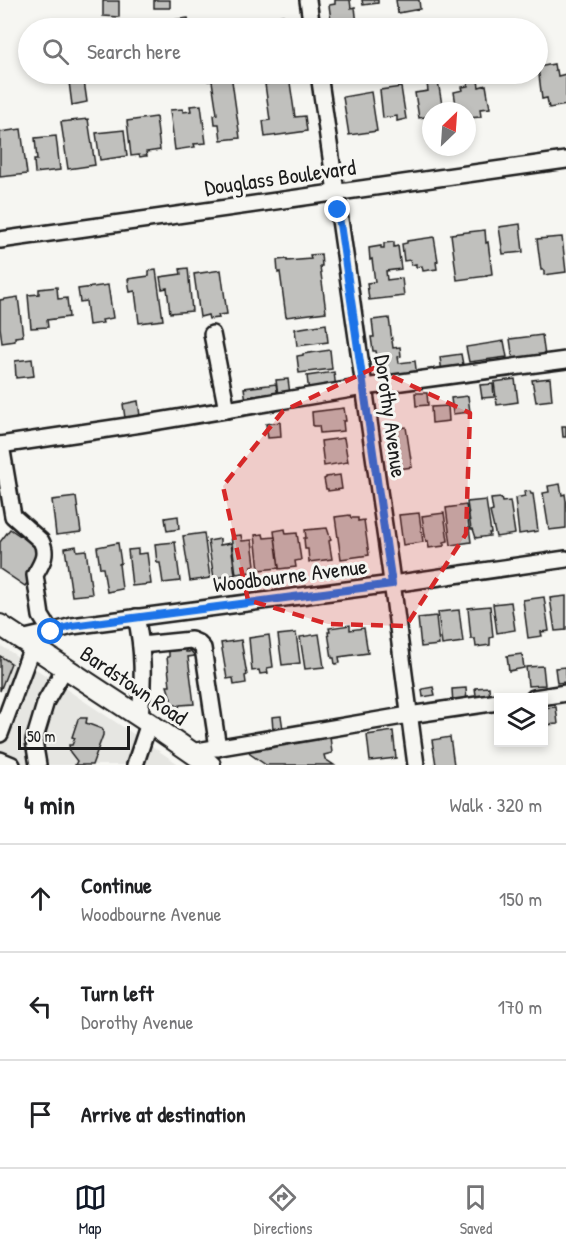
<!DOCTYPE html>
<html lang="en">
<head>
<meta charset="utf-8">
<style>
  :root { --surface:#fff; --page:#f2f2f2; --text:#202124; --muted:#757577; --line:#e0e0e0; --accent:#111827 }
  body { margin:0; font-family:"Patrick Hand",sans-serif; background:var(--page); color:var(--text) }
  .controls { position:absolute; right:18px; bottom:18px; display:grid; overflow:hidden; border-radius:0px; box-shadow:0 3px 9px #0003 }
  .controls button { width:54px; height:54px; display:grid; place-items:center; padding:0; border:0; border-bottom:2px solid var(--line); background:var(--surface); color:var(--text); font:30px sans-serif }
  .compass { position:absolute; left:422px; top:102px; width:54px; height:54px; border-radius:50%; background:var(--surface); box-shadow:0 3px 9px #0003; rotate:25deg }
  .scale { position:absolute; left:18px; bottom:15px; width:112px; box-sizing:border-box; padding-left:6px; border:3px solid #1c1c1c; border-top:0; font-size:16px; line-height:21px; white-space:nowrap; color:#1c1c1c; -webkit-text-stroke:4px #f6f6f2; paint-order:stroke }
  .stop { position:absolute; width:18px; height:18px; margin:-14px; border:4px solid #1a73e8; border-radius:50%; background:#fff }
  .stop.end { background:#1a73e8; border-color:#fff; box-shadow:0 2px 6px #0008 }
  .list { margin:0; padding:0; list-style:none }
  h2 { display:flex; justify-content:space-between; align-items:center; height:78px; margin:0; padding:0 24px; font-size:26px }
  h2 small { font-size:20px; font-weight:400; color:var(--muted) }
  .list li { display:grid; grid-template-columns:39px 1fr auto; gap:18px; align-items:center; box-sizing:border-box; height:108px; padding:0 24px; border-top:2px solid var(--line) }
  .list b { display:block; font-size:22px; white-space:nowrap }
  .list p { margin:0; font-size:20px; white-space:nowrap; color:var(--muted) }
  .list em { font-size:20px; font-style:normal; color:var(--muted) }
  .icon { flex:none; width:33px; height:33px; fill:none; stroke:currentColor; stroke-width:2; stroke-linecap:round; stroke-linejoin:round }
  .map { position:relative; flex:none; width:566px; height:765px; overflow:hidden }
  .search { position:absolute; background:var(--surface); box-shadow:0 3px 9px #0003; left:18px; right:18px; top:18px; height:66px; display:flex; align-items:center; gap:15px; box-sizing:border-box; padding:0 21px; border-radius:33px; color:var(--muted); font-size:22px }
  .sheet { height:402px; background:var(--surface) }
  nav { display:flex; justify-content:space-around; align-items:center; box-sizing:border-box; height:84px; border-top:2px solid var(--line); background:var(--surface); font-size:16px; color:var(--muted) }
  nav a { display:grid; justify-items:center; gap:3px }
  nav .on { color:var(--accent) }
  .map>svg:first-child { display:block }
</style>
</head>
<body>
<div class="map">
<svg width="566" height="765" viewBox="0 0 566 765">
  <rect width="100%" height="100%" fill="#f6f6f2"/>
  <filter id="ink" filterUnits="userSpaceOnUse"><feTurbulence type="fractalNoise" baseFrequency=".0167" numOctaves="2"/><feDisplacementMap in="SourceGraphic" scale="12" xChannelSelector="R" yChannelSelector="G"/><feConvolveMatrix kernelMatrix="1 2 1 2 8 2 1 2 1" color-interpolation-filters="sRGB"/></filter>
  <g filter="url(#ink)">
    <polygon fill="#e6e6e2" points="0,645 180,765 0,765 0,721 9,693 0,690"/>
    <g fill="#c0c0bd" stroke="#1c1c1c" stroke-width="1.5">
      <rect x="154" y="0" width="16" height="8"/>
      <polygon points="335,0 350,0 351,8 355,7 357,25 354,26 354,28 332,28 329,5 335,4"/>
      <polygon points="362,0 378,0 378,3 363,5"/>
      <polygon points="396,0 419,0 420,9 398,13"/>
      <polygon points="103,1 119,1 119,17 103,16"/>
      <polygon points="283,15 285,28 249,28 248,21"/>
      <polygon points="188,18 190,28 166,28 165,21"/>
      <polygon points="554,64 555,70 557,70 558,76 566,74 566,105 549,108 547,98 542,99 538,67"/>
      <polygon points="68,74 83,74 87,102 72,105"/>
      <polygon points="207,74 231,74 240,138 221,140 219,124 215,124 214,115 217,114 212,81 208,81"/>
      <polygon points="256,74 291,74 257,79"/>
      <polygon points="466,74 477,74 479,87 486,85 490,108 480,109 481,117 467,118 467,111 457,111 454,92 463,90 462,87 468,86"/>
      <polygon points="289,76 295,117 305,116 307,131 265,137 263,121 270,120 265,84 276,82 276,78"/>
      <polygon points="438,81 443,111 431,111 431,116 419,118 415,93 428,91 427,83"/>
      <polygon points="401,87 406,119 397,121 397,116 383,118 380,90"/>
      <polygon points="371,92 377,131 349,135 343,97"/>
      <polygon points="201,105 206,143 194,144 195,147 175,150 170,110 183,109 183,112 191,111 190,106"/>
      <polygon points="156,117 160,150 146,152 147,156 145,156 140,157 139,155 131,156 127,121"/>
      <polygon points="88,119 95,165 68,169 61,122"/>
      <polygon points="21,129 27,174 0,177 0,132"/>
      <polygon points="124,130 127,156 100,160 96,133"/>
      <polygon points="56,136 60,170 35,173 34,160 37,160 35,138"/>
      <polygon points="520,224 523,252 503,254 499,227"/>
      <polygon points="485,230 486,243 488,242 492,274 486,275 487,276 457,280 451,234"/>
      <polygon points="434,237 438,261 436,262 437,269 423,271 422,266 416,267 416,264 411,265 410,260 404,261 402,244 407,243 407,241"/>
      <polygon points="562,237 566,272 544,275 544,270 541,270 537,239"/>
      <polygon points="394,242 394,247 398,246 401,269 386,271 387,280 402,278 404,296 369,300 367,283 375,282 372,259 370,260 369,248 381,246 381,248 384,248 384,243"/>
      <polygon points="321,254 322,266 320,266 326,312 286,317 280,272 278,273 277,260 287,259 287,261 311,259 310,255"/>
      <polygon points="188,268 192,311 170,313 167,288 162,289 160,277 181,274 180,269"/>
      <polygon points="156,270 163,320 139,323 135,291 130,292 128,279 149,276 149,271"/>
      <polygon points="221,270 227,314 218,315 219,318 209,319 208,315 200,317 194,274"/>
      <polygon points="108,285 113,318 102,320 103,323 89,325 86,301 80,302 78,289"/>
      <polygon points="57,287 58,299 67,298 69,317 47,320 48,327 31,328 28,295 39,294 39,289"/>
      <polygon points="18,297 23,336 15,337 15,341 2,343 0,327 0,300"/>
      <polygon points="389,318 393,348 400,347 401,356 398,357 399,363 415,361 417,377 382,382 376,351 373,351 371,337 374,337 372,320"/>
      <polygon points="326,324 328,342 297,346 295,329"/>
      <polygon points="542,335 545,356 513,360 510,339"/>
      <polygon points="504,341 507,357 469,362 466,347"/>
      <polygon points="330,350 332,369 299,373 297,356 303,355 303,354"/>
      <polygon points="461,354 464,370 442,373 440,357"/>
      <polygon points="32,359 34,376 16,378 15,361"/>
      <polygon points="334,372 336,389 309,393 307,376"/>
      <polygon points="550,378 552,400 536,402 532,380"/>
      <polygon points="288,379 290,394 278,395 276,380"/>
      <polygon points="515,379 518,402 497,405 494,382"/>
      <polygon points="276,384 278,397 246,401 244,388"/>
      <polygon points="493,384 494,397 482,398 480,385"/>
      <polygon points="415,393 427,393 428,405 416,406"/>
      <polygon points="468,396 470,412 453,414 451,398"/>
      <polygon points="138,401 140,416 125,418 123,404"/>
      <polygon points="448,406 449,421 432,423 431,407"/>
      <polygon points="344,408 346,421 343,421 344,431 320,433 319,426 313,426 312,412"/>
      <polygon points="280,422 281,437 268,438 266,424"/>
      <polygon points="562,426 566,426 566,437 563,437"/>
      <polygon points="406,427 412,467 392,470 386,430"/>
      <polygon points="344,438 348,462 324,466 321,441"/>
      <polygon points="340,475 342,489 328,491 328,489 326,489 324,479 326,478 326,477"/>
      <polygon points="560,484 562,495 565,494 566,501 566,528 549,530 543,493 549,492 548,486"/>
      <polygon points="530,491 531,494 533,494 538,531 519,534 515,498 525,496 524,492"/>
      <polygon points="76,497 81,532 56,535 52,500"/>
      <polygon points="501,498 502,502 510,501 515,534 496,537 490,512 493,511 491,499"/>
      <polygon points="486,500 491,533 489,533 490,536 476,538 473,529 471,529 467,502"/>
      <polygon points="466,505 471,542 451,545 446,508"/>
      <polygon points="419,513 423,542 403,545 399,515"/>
      <polygon points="444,513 448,541 444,542 444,546 429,548 428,541 426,542 422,516"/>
      <polygon points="350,515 351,518 358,518 358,521 364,520 369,555 341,559 335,517"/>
      <polygon points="178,516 179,529 167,531 165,518"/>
      <polygon points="327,528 331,540 329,541 332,559 309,562 308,549 305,549 304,538 306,538 305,530"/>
      <polygon points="10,529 41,550 39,566 25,586 0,569 0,542"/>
      <polygon points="285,529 286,534 297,533 301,560 295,561 296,567 279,569 274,531"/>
      <polygon points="204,533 210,578 190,581 183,536"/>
      <polygon points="263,534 264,538 275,537 279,568 259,570 255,535"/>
      <polygon points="241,535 242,541 252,540 255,565 251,566 251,572 236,574 231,536"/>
      <polygon points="220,539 220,545 231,543 235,575 214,578 208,541"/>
      <polygon points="175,542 180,581 163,583 160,563 157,563 155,544"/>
      <polygon points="118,543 121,563 119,564 122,589 107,592 103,568 100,568 97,547"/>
      <polygon points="76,546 77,551 86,550 92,594 72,596 65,548"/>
      <polygon points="138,549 138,554 147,553 151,584 132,586 128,550"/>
      <polygon points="566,596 566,630 555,631 550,598"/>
      <polygon points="544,597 549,631 541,632 542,636 528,638 523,600"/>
      <polygon points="511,602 515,630 497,633 493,604"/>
      <polygon points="490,606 493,637 490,638 490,645 476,647 475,639 471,639 468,608"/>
      <polygon points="459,610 463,642 442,645 438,612"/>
      <polygon points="436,616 439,645 421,647 418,618"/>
      <polygon points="350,625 350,630 364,628 368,653 339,657 340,663 335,664 334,658 332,658 328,632 330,632 329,628"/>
      <polygon points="296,633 300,663 282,665 278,635"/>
      <polygon points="319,634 324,667 305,669 300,637"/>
      <polygon points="269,635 273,667 267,668 268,673 260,674 259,670 252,671 249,638"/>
      <polygon points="241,640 247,675 245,676 246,683 234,685 233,678 227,679 221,643"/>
      <polygon points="186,648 186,652 189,652 189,649 195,656 188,657 194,704 180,705 179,707 170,701 171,699 167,686 170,686 167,657 169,657 169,650"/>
      <polygon points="522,654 524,668 509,671 507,656"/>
      <polygon points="0,656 11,663 0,691"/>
      <polygon points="543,666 545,685 528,686 526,667"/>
      <polygon points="566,667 566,682 557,683 555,668"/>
      <polygon points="433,687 435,695 423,697 422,689"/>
      <polygon points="489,687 490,701 477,702 475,688"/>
      <polygon points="466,688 467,703 453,704 452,689"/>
      <polygon points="556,707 558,724 544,725 544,708"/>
      <polygon points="281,716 283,729 273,730 272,717"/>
      <polygon points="80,718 87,718 86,723 102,729 103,731 103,735 92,765 75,765 77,761 70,752 69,745 72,745 75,738 72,737 78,719"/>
      <polygon points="393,731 396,758 370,761 367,735"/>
      <polygon points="330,737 332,753 324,755 325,759 334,765 266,765 250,754 249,749"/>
      <polygon points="450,737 454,765 436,765 432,740"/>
    </g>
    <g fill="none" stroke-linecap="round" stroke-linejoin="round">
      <g stroke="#1c1c1c" stroke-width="20">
        <g id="minor">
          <polyline points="308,0 312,28"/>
          <polyline points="319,74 390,567 416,765"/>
          <polyline points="0,240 566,160"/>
          <polyline points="212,334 227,410"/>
          <polyline points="0,445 141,424 364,387 566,360"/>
          <path d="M1 445 13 516 41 541C48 554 42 563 35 575L41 616 51 632"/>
          <path d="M136 617C144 650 143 683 140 717"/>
          <polyline points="21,639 51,632 72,626 392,584 566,559"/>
          <polyline points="141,645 191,640 198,643 203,648 218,748"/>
          <polyline points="534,698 566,693"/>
          <polyline points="0,734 32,647"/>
          <polyline points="191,752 409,715 498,702"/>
          <polyline points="0,760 12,765"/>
          <polyline points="38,765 34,741 46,701 65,668"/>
          <polyline points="135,765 149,723"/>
        </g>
      </g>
      <g stroke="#1c1c1c" stroke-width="24">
        <polyline id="major" points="0,625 149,723 210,765"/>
      </g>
      <use href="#minor" stroke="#f6f6f2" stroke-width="15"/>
      <use href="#major" stroke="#f6f6f2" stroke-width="20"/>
    </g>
  </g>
  <g fill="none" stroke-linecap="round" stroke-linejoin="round" filter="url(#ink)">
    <polyline stroke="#1a73e8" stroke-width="8" points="51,632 72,626 392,584 338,210"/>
  </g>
  <path fill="#d62828" fill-opacity="0.2" stroke="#d62828" stroke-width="4.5" stroke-dasharray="12 8" stroke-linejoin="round" d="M374 368 470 413 466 534 406 626 328 624 248 600 223 486 283 411Z"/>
  <g text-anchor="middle" stroke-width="6" stroke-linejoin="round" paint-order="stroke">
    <g font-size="22" fill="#1c1c1c" stroke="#f6f6f2">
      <text transform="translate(280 177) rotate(-8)" y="8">Douglass Boulevard</text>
      <text transform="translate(391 416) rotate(82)" y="8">Dorothy Avenue</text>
      <text transform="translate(290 575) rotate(-7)" y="8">Woodbourne Avenue</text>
      <text transform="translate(134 685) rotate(34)" y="8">Bardstown Road</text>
    </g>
  </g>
</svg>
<div class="controls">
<button><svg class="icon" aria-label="layers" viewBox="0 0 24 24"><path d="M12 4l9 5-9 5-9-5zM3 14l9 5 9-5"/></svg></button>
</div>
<svg class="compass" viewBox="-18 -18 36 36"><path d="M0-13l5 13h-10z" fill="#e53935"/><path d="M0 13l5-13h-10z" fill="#757577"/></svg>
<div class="scale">50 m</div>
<div class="stop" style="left:51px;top:632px"></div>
<div class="stop end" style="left:338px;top:210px"></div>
<div class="search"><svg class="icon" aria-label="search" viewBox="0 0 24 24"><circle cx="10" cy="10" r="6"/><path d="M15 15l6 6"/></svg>Search here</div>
</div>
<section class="sheet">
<h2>4 min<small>Walk · 320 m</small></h2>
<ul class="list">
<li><svg class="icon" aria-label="ahead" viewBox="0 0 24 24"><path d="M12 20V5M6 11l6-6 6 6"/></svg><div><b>Continue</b><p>Woodbourne Avenue</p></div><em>150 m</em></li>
<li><svg class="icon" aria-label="left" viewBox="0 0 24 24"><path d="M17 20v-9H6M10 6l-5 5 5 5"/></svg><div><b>Turn left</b><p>Dorothy Avenue</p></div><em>170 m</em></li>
<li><svg class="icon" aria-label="arrive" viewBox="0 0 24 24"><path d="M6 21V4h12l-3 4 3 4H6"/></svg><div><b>Arrive at destination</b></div></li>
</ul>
</section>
<nav>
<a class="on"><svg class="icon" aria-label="map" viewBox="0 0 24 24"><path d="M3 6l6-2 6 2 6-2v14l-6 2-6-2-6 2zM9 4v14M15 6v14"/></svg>Map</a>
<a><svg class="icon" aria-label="directions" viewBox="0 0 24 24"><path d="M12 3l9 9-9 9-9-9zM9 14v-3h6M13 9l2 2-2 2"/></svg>Directions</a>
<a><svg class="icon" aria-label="saved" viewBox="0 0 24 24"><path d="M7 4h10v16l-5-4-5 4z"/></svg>Saved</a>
</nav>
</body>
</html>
